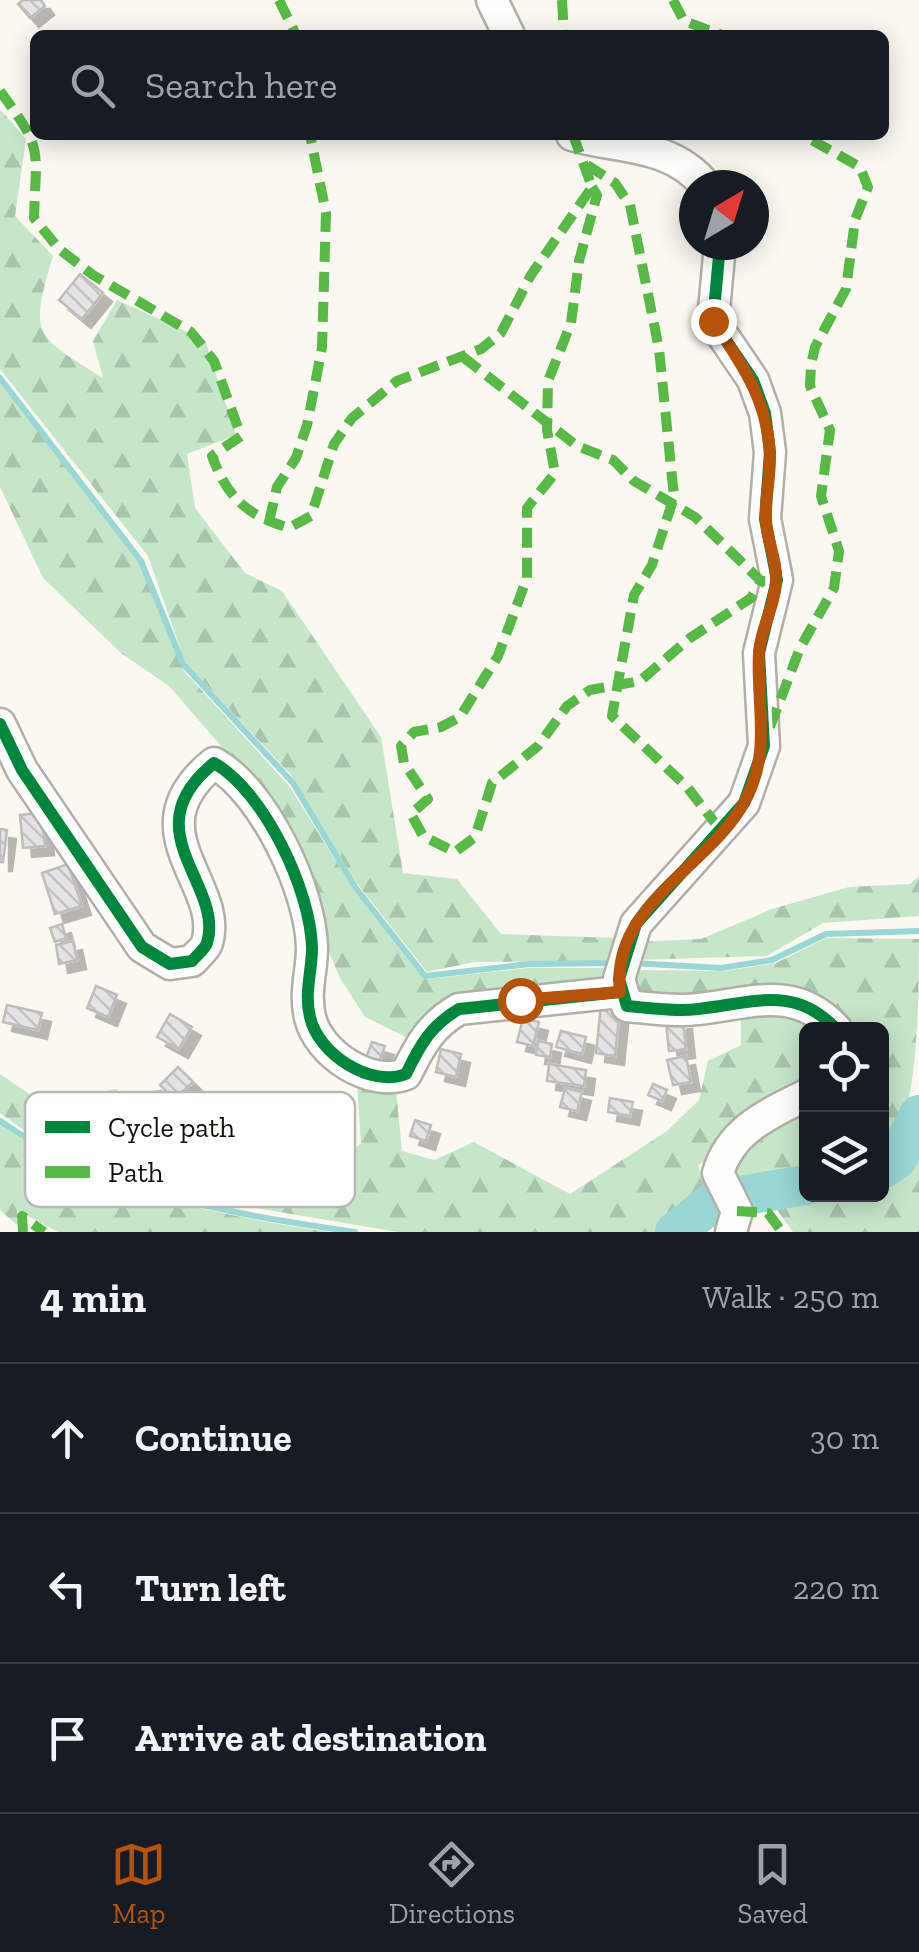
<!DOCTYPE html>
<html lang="en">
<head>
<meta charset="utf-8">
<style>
  :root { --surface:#171b24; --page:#20242c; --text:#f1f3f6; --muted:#9ea1a6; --line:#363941; --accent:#b45309 }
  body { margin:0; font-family:"Zilla Slab",serif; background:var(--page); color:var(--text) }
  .controls { position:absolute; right:30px; bottom:30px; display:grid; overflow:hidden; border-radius:15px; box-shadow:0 5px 25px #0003 }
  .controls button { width:90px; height:90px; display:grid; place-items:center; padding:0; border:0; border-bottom:2px solid var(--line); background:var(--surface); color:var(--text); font:50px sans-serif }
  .compass { position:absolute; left:679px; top:170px; width:90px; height:90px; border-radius:50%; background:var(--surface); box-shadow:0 5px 25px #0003; rotate:38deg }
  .stop { position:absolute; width:30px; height:30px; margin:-22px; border:8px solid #b45309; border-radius:50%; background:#fff }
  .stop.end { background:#b45309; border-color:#fff; box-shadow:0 2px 10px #0008 }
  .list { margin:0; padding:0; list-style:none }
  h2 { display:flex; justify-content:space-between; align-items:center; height:130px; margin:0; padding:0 40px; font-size:42px }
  h2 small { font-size:32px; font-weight:400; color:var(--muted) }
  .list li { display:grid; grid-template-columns:65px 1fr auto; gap:30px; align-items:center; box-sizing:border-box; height:150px; padding:0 40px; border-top:2px solid var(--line) }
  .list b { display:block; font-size:38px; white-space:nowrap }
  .list em { font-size:32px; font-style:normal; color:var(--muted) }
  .icon { flex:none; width:55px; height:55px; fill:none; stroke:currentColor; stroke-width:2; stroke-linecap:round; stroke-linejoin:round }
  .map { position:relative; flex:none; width:919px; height:1232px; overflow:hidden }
  .search { position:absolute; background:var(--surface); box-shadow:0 5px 25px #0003; left:30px; right:30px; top:30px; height:110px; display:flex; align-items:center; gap:25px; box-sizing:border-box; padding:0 35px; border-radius:15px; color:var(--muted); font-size:38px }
  .sheet { height:580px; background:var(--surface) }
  nav { display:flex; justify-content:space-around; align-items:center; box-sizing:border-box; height:140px; border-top:2px solid var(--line); background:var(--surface); font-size:28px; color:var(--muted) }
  nav a { display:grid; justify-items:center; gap:5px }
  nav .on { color:var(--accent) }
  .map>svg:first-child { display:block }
</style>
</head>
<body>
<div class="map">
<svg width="919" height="1232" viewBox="0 0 919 1232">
  <defs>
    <pattern id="forest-firs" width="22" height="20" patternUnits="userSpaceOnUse" patternTransform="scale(2.5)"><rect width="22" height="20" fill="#c6e6ca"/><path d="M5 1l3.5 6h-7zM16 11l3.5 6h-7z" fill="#a9c4ac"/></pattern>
    <pattern id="building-back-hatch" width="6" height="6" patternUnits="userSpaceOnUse" patternTransform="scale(2.5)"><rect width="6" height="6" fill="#e5e3e4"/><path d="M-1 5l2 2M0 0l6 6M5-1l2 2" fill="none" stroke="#c3c2c2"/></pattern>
    <filter id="shadow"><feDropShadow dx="9" dy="9" stdDeviation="0" flood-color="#0004"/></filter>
  </defs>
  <rect width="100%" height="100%" fill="#faf8f1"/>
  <g fill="url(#forest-firs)">
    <path d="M0 109 26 139 15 216 53 256C29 336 34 335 103 378L93 341 117 300 205 340 236 435 187 454 195 508 245 573 282 591 381 737 403 873 457 879 501 934 614 938 609 961 475 962 427 972 355 881 291 775 185 662 148 556 0 369Z"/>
    <polygon points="0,382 138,561 184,671 290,787 355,892 426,979 530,968 612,968 609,986 505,991 414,1041 365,1017 340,978 314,916 241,769 169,686 122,654 43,578 0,487"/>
    <polygon points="919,876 919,916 823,923 767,956 632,960 635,942 701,939 772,909 849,887 910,884"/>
    <path d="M826 938 919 939C919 996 919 1131 882 1163V1030L846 1029 831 1011 635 995V970L725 971 776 963Z"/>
    <polygon points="783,1006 830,1029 806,1030 806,1090 728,1139 698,1166 709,1195 664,1232 398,1232 191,1197 116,1173 35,1138 0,1113 0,1074 44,1104 116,1089 182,1154 211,1144 263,1191 301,1182 361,1144 357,1083 396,1090 402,1151 434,1160 474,1142 570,1194 667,1131 699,1100 708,1061 741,1045 741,1008"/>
    <polygon points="806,1102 806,1179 734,1188 726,1167 735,1147"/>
    <path d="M0 1125C100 1191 213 1215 330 1232H58L17 1210V1225L0 1210Z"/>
    <polygon points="919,1133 919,1232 793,1232 777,1210 746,1208 741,1199 806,1193 882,1194 882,1176 901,1164"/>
  </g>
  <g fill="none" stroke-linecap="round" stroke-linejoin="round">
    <g stroke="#99d6d4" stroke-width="6">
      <polyline points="0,378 141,561 183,664 293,783 355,887 425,976 529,964 615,963"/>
      <polyline points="632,963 721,968 772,960 826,934 919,931"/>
      <path d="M0 1121C105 1193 231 1214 355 1232"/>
    </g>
    <g stroke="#99d6d4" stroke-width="40">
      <polyline points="882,1169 897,1159 919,1115"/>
      <polyline points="675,1232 715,1200 806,1185"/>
    </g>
  </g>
  <g fill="url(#building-back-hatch)" stroke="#bebdbd" stroke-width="2.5" filter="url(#shadow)">
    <polygon points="23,0 41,0 45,6 30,18 18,4"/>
    <polygon points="80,274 103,293 82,319 59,300"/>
    <polygon points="41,813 45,846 23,848 20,815"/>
    <polygon points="0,829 7,830 3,862 0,862"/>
    <polygon points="68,864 82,906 55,914 42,873"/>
    <polygon points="62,924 66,938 55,942 50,928"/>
    <polygon points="73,941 77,960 59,964 56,945"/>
    <polygon points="96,986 117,995 108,1017 87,1008"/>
    <polygon points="7,1005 42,1013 38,1030 3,1022"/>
    <polygon points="601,1005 620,1007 615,1056 596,1053"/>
    <polygon points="170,1014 192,1027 179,1049 157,1037"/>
    <polygon points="523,1018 539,1022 533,1046 517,1042"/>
    <polygon points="683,1020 686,1049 669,1051 666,1022"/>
    <polygon points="561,1031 586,1037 582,1054 556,1047"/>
    <polygon points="538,1041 552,1044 550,1057 536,1055"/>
    <polygon points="372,1042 385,1046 377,1067 364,1063"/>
    <polygon points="441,1049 461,1054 456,1077 436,1072"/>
    <polygon points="686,1056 691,1082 673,1085 667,1060"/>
    <polygon points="549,1064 586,1070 584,1086 547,1081"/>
    <polygon points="178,1067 193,1082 174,1099 160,1085"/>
    <polygon points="653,1084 667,1090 662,1101 648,1095"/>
    <polygon points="565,1088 582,1092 577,1111 560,1107"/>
    <polygon points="161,1091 163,1105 150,1107 148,1093"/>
    <polygon points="610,1098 633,1102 630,1116 608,1112"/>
    <polygon points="415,1120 431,1125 426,1141 410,1136"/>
  </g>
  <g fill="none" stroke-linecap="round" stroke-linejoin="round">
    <g stroke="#b1afa8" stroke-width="35">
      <g id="minor">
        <polyline points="492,0 509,35"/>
        <path d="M572 135C619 149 671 143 705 185"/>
        <path d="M720 245 713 321 753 380 765 413 770 452 765 519 777 580 759 653 764 746 744 803 636 924 619 979 627 1006C650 1008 676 1012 698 1009 753 1003 795 984 837 1030"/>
        <path d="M0 724 22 770 142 947 170 964 192 961C196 956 205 949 207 943 225 884 130 831 214 763 264 791 311 891 312 948 312 971 304 993 310 1017 318 1054 371 1088 406 1074 420 1045 431 1025 459 1009L620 992"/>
        <path d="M731 1232 737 1211 718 1173C731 1129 769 1114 806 1095"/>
      </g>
    </g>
    <use href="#minor" stroke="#fefefd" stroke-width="30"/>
    <g stroke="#58b947" stroke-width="10" stroke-dasharray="20 10" stroke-linecap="butt">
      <polyline points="279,0 296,35"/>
      <polyline points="562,0 564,35"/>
      <polyline points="673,0 684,21 722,35"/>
      <path d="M0 91C44 151 36 146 34 218L59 249 93 275 191 332 214 361 241 436 212 456C227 497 246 515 289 528L311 516 334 444 352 418 397 381 481 349 501 333 531 275 592 187 573 135"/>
      <polyline points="587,165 615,183 630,205 659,349 674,497 652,565 634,595 612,716 687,787 722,832"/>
      <polyline points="592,187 597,195 579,261 571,323 548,381 547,430 555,473 527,508 527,578 498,656 460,717 441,727 414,732 401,746 404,763 428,799 411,814 423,836 455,852 475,837 492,783 538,746 567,706 590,690 640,681 690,638 751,598 761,581"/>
      <polyline points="463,357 577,446 613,460 634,481 695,517 761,581 769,581"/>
      <polyline points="269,522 277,487 296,458 307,425 322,348 326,213 310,135"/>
      <polyline points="770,727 800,648 834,588 839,551 821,496 830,430 810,386 811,365 815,347 846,289 855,220 868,187 860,167 803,135"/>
      <polyline points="737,1211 768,1213 782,1232"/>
      <polyline points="23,1232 22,1216 44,1232"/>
    </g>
    <g stroke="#fff" stroke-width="19">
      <g id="cycleway">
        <path d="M720 245 713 321 753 380 765 413 770 452 765 519 777 580 759 653 764 746 744 803 636 924 619 979 627 1006C650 1008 676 1012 698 1009 753 1003 795 984 837 1030"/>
        <path d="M0 724 22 770 142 947 170 964 192 961C196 956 205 949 207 943 225 884 130 831 214 763 264 791 311 891 312 948 312 971 304 993 310 1017 318 1054 371 1088 406 1074 420 1045 431 1025 459 1009L620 992"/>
      </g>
    </g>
    <use href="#cycleway" stroke="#00873e" stroke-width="12"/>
  </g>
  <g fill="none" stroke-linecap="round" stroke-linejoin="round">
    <path stroke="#b45309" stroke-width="12" d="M520 1000 620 992C610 904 710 867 745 801 772 751 756 705 759 652 761 628 776 603 776 579 777 559 766 539 766 519 765 499 770 478 770 458 769 403 743 365 713 321"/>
  </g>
  <rect x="25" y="1092" width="330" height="115" rx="15" fill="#fff" stroke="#b8b7b5" stroke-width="2.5"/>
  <rect x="45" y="1121" width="45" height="12" fill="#00873e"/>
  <rect x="45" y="1166" width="45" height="12" fill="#58b947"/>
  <g font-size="28" fill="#121009">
    <text x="108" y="1137">Cycle path</text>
    <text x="108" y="1182">Path</text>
  </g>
</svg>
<div class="controls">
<button><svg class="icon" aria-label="locate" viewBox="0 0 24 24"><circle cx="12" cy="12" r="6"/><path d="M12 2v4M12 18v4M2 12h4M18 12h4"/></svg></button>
<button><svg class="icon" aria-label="layers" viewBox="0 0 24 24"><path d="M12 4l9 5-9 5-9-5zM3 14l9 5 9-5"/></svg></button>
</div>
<svg class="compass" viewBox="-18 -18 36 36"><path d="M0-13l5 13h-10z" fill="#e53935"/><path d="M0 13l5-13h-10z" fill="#9ea1a6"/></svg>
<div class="stop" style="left:520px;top:1000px"></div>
<div class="stop end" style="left:713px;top:321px"></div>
<div class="search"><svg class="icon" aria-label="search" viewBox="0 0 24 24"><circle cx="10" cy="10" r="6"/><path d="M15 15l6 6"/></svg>Search here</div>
</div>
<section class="sheet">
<h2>4 min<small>Walk · 250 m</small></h2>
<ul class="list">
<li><svg class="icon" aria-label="ahead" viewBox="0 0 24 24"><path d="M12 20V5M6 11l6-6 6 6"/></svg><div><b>Continue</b></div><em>30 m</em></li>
<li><svg class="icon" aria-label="left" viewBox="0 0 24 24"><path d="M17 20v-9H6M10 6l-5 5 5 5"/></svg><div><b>Turn left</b></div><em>220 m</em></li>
<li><svg class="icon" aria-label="arrive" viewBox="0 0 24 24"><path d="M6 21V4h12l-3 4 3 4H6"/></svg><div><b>Arrive at destination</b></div></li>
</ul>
</section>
<nav>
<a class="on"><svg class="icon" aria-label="map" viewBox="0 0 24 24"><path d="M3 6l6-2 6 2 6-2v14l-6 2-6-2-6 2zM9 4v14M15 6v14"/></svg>Map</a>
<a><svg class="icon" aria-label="directions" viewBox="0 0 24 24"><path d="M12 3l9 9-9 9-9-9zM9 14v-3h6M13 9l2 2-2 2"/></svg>Directions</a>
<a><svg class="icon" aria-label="saved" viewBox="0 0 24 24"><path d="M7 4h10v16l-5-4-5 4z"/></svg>Saved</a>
</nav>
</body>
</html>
